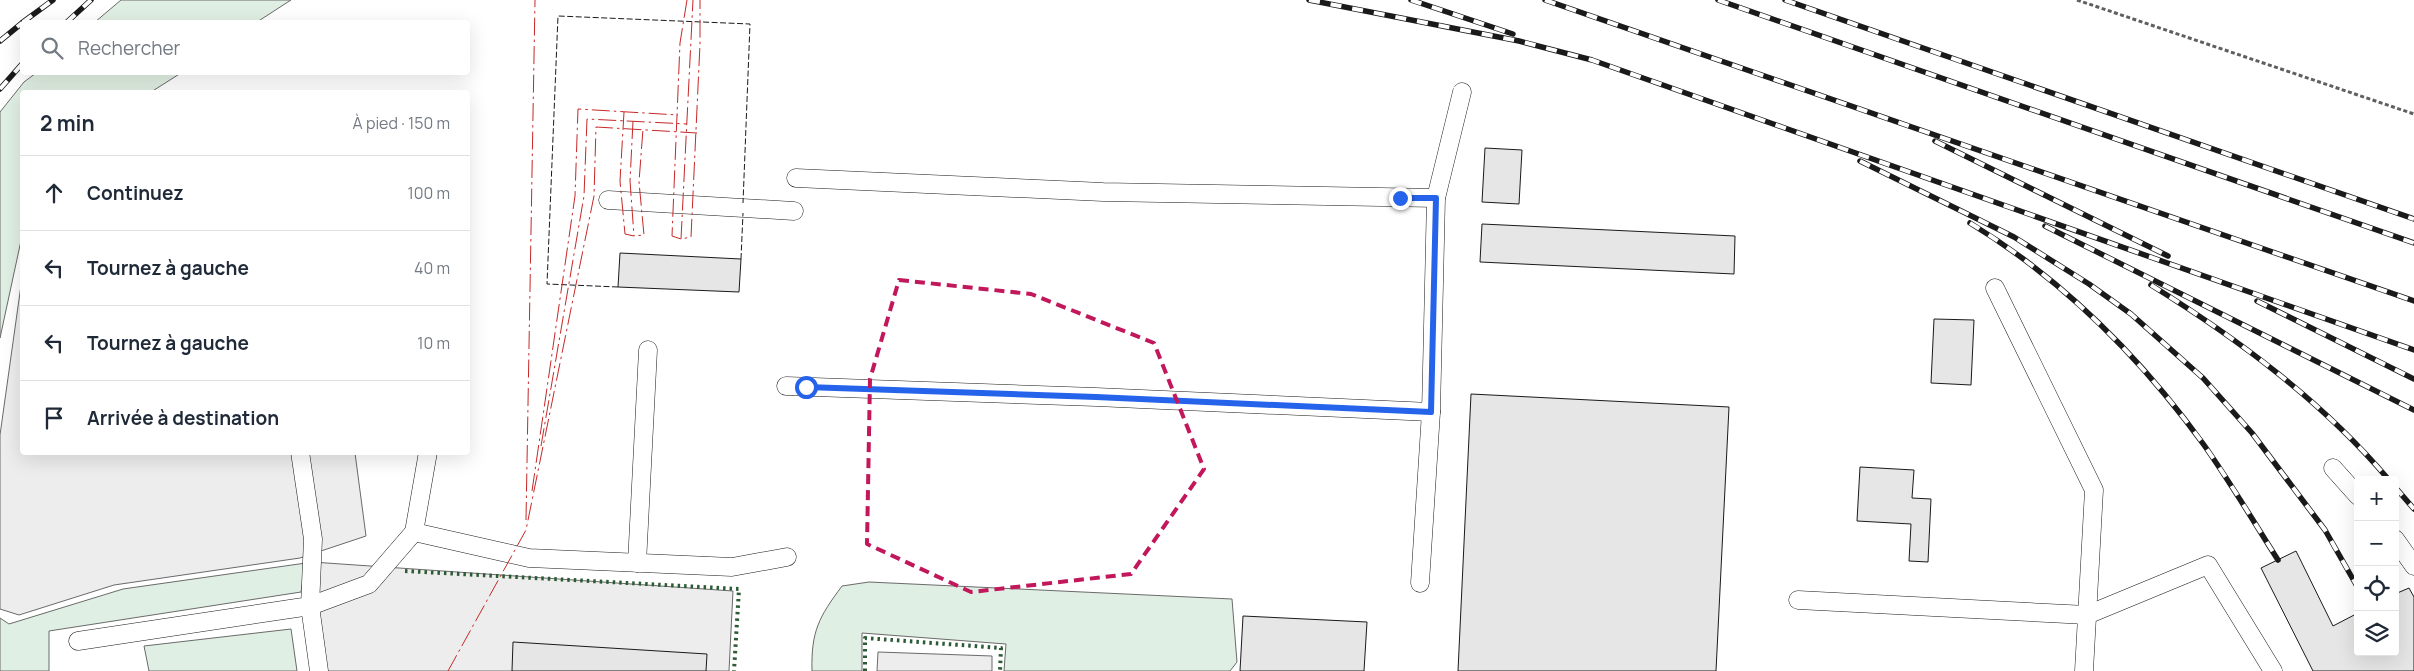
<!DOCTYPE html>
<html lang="fr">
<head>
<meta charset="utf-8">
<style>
  :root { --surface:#fff; --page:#f6f6f7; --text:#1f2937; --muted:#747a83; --line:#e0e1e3 }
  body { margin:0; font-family:Manrope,sans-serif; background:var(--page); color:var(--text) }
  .controls { position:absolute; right:15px; bottom:15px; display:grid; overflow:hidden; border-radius:5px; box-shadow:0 5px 20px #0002 }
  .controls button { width:45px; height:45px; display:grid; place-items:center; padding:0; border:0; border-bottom:1px solid var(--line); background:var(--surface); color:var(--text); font:25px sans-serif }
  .stop { position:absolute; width:15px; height:15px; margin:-11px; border:4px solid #2563eb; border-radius:50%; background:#fff }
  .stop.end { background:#2563eb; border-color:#fff; box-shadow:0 1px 5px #0008 }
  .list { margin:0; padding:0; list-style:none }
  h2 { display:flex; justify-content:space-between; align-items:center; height:65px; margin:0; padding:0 20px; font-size:21px }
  h2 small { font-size:16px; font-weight:400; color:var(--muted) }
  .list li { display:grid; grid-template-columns:32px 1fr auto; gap:15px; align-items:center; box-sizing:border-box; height:75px; padding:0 20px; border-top:1px solid var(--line) }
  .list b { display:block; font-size:19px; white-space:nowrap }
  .list em { font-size:16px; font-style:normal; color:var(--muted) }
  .icon { flex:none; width:28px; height:28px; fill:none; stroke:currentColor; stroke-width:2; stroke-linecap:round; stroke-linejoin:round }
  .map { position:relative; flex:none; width:2414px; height:671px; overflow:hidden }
  .search { position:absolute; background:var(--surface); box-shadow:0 5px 20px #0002; left:20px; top:20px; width:450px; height:55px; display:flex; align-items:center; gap:12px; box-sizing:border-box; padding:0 18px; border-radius:5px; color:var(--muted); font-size:19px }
  .panel { position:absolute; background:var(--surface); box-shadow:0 5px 20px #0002; left:20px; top:90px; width:450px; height:365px; border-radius:5px }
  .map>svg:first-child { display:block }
</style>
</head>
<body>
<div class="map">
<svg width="2414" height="671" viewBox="0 0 2414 671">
  <rect width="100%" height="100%" fill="#fff"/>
  <g fill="#e0efe3" stroke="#6a6a6a">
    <polygon points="121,0 291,0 257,22 95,22"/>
    <polygon points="36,73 181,73 151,92 22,92 22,236 0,338 0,112 24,82"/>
    <polygon points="306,563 301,592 49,631 49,671 0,671 0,618 9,624 123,589"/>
    <path d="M869 582 1232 599 1237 662 1230 671H1004L1006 644 862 633V671H812C811 631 819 617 842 586Z"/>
    <polygon points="291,629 297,671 149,671 144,646"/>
  </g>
  <g fill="#ededed" stroke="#6a6a6a">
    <polygon points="22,278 22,452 355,453 366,536 300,558 114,585 19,615 0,609 0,435"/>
    <polygon points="312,562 733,591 729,671 323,671"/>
    <polygon points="878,652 992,656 992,671 877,671"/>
  </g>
  <g fill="#e6e6e6" stroke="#1a1a1a">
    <polygon points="1485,148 1522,150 1519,204 1482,202"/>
    <polygon points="1482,224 1735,236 1734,274 1480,262"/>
    <polygon points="620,253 741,259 739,292 618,287"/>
    <polygon points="1934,319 1974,320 1971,385 1931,383"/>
    <polygon points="1471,394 1729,407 1716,671 1458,671"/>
    <polygon points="1860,467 1914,470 1912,498 1931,499 1928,562 1909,561 1911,524 1857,521"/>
    <polygon points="2296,551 2333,626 2358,613 2358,652 2395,652 2395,594 2409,588 2414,597 2414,671 2313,671 2261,568"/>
    <polygon points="1243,616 1367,622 1364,671 1240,671"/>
    <polygon points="513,642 707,654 706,671 512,671"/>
  </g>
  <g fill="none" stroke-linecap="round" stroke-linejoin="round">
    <g stroke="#1a1a1a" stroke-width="19">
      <g id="service">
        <polyline points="796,178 1103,192 1436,198"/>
        <polyline points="608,200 794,211"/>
        <polyline points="1995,288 2094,490 2084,671"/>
        <polyline points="786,386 1096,397 1431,412 1436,198 1462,92"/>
        <polyline points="2333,468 2358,496"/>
        <polyline points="414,532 529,558 732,567 787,557"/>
        <polyline points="2395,539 2414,566"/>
        <polyline points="637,563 648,350"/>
        <polyline points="1420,583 1431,412"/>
        <polyline points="1798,600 2087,615 2208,565 2273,671"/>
        <polyline points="78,641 310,606 313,539 300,452"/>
        <polyline points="319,671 310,606 369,584 414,532 428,452"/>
      </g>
    </g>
    <polyline stroke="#5f5f5f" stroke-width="3" stroke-dasharray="4 2.5" stroke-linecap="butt" points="2077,0 2414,114"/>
    <use href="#service" stroke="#fff" stroke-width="18"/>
    <g stroke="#1a1a1a" stroke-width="5.5">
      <g id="rail">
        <polyline points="1309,0 1519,41 1592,60 2414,350"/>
        <polyline points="1411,0 1513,34"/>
        <polyline points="1545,0 2414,301"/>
        <polyline points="1718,0 2414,243"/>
        <polyline points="1785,0 2414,219"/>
        <polyline points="23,22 53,0"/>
        <polyline points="67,22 91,0"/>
        <polyline points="0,41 22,23"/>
        <polyline points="0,89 22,64"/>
        <polyline points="1935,141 2168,256"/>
        <polyline points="1860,161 2014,237 2089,284 2131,314 2203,378 2252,433 2325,530 2358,588"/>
        <path d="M1970 223C2062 279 2141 358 2204 445 2230 482 2254 522 2278 560"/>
        <polyline points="2045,226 2414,410"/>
        <path d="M2151 285C2238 339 2322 401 2389 480"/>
        <polyline points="2257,301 2414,379"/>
        <polyline points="2395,487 2414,509"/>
      </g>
    </g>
    <use href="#rail" stroke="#fff" stroke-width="4" stroke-dasharray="11" stroke-linecap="butt"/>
    <g stroke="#2b5a34" stroke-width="4" stroke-dasharray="2.5 4" stroke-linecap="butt">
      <polyline points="405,571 739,589 734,671"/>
      <polyline points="865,671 865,638 1001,648 1000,671"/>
    </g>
    <g stroke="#1a1a1a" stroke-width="1" stroke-dasharray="6 2.5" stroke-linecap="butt">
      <polyline points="741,259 743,213"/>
      <polyline points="618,287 547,284 558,16 750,24 743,203"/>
    </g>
    <g stroke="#c62828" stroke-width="1" stroke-dasharray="18 4 2.5 4" stroke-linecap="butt">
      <polyline points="687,0 680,43 672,236 681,239 691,237 700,44 700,0"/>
      <polyline points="624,112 620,181 625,234 634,236 644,235 639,182 643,129"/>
      <polyline points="633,121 630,181 634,236"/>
      <polyline points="681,239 693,0"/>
      <polyline points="541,446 584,196 587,119 687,124"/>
      <polyline points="532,491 575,196 578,109 678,115"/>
      <polyline points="526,520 535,0"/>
      <polyline points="448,671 526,530 594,196 596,127 697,133"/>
    </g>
  </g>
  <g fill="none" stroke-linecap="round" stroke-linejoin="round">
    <polyline stroke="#2563eb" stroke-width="6" points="806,387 1096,397 1431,412 1436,198 1400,198"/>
  </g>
  <path fill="none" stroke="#c2185b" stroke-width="4" stroke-dasharray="10 6" stroke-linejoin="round" d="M899 280 1031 294 1154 343 1204 469 1131 574 971 592 867 544 870 379Z"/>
</svg>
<div class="controls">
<button>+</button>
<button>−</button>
<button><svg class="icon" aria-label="locate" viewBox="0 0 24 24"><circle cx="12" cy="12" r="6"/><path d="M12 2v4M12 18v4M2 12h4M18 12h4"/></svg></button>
<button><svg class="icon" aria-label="layers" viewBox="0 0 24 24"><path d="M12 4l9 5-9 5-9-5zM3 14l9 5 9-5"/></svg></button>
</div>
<div class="stop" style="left:806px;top:387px"></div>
<div class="stop end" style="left:1400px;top:198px"></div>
<div class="search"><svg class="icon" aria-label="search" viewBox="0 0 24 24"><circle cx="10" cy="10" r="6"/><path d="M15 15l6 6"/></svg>Rechercher</div>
<section class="panel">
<h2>2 min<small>À pied · 150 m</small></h2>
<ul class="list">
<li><svg class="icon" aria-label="ahead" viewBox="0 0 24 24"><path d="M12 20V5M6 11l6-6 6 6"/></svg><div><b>Continuez</b></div><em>100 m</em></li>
<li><svg class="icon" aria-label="left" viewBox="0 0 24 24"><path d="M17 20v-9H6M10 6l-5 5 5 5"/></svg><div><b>Tournez à gauche</b></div><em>40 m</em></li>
<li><svg class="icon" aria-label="left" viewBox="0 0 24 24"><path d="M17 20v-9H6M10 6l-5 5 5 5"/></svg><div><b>Tournez à gauche</b></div><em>10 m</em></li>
<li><svg class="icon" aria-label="arrive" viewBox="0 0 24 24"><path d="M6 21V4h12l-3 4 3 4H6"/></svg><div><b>Arrivée à destination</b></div></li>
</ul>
</section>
</div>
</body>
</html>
